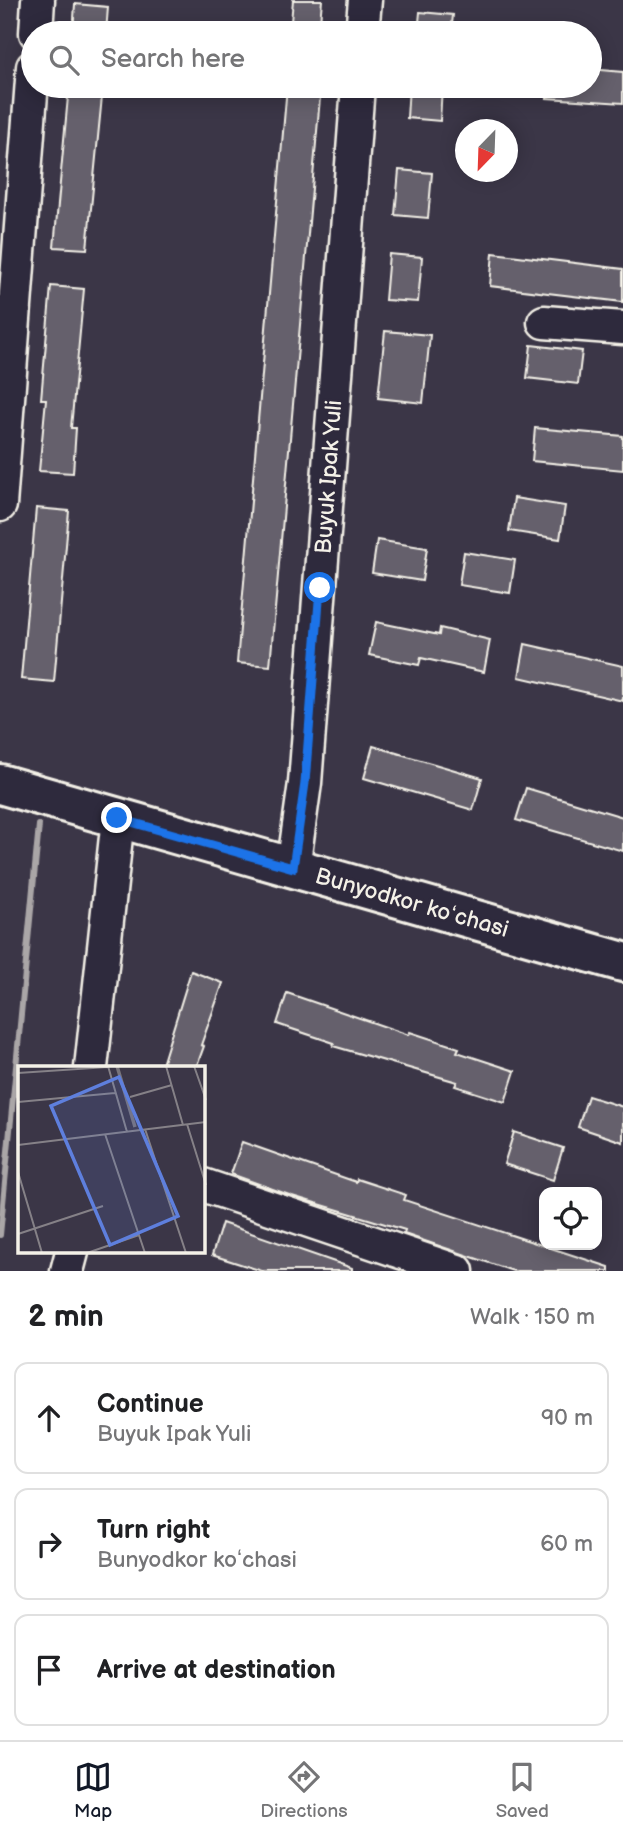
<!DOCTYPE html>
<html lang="en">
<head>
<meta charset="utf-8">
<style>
  :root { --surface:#fff; --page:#f2f2f2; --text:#202124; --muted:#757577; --line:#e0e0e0; --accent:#111827 }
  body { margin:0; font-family:"Balsamiq Sans",sans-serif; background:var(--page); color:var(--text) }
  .controls { position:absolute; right:21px; bottom:21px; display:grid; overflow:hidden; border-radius:14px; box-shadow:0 4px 18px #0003 }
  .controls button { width:63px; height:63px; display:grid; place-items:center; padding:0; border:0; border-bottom:2px solid var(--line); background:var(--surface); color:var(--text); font:35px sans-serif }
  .compass { position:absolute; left:455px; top:119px; width:63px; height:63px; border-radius:50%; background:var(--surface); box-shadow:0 4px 18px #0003; rotate:203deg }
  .stop { position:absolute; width:21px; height:21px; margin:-16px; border:5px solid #1a73e8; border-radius:50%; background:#fff }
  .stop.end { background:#1a73e8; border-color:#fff; box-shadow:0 2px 7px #0008 }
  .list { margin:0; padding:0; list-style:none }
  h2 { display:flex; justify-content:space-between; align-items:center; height:91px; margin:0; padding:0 28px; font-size:30px }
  h2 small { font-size:23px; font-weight:400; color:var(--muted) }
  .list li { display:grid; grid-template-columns:46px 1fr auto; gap:21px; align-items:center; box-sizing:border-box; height:112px; margin:0 14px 14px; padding:0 14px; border:2px solid var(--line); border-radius:14px }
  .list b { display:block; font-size:26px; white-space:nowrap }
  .list p { margin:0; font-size:23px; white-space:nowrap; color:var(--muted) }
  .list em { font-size:23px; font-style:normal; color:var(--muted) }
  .icon { flex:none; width:38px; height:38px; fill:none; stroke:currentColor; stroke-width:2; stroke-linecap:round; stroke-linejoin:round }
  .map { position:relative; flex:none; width:623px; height:1271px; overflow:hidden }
  .search { position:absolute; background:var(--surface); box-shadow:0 4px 18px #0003; left:21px; right:21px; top:21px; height:77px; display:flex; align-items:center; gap:18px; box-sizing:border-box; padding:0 24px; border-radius:38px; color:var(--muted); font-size:26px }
  .sheet { height:469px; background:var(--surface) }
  nav { display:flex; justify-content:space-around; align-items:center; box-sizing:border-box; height:98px; border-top:2px solid var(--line); background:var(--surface); font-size:19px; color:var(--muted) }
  nav a { display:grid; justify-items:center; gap:4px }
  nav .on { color:var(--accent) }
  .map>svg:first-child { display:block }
</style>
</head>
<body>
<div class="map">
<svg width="623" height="1271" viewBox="0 0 623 1271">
  <rect width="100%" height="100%" fill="#3b3647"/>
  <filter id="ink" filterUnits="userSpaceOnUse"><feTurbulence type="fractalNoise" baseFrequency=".0143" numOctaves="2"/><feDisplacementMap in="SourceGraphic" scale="14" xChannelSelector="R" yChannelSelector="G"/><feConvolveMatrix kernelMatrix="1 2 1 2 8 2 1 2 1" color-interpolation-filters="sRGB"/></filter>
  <g filter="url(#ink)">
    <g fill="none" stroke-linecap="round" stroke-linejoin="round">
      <polyline stroke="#aaa6a7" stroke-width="6" points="0,1235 39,825"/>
    </g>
    <g fill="#65616c" stroke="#f4f1e8" stroke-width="2">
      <polygon points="293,0 322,0 319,33 290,33"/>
      <polygon points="75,4 108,7 106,33 73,33"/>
      <polygon points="420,12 453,15 451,33 418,33"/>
      <polygon points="590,69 623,72 623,103 547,98 548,86 590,86"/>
      <polygon points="69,86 103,86 87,249 54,247"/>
      <polygon points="287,86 321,86 270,666 237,663"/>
      <polygon points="409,86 442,86 440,121 407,118"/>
      <polygon points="399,170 432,173 428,218 395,215"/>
      <polygon points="493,253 623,269 623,302 490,286"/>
      <polygon points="389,254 422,257 418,302 385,300"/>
      <polygon points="51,286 84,289 71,428 76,428 73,473 39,471 46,399 41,399"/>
      <polygon points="385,331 430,335 423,403 378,398"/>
      <polygon points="531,345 582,351 578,384 527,378"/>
      <polygon points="535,428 623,436 623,470 532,461"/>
      <polygon points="514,498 565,506 560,539 509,531"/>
      <polygon points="36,508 69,511 54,682 21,679"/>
      <polygon points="377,540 427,548 422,581 372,573"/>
      <polygon points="464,552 515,560 510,593 459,585"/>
      <polygon points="376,622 439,635 440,628 490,640 484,672 421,658 419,665 369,655"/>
      <polygon points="525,644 623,666 623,701 519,677"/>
      <polygon points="373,746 482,778 473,810 364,778"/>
      <polygon points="526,788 623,817 623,851 516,820"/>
      <polygon points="191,971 223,983 201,1045 204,1046 196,1068 161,1068"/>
      <polygon points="287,993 409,1035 410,1032 459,1048 457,1052 515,1071 505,1102 455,1086 457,1082 333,1046 334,1043 277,1024"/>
      <polygon points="588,1096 623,1107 623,1142 578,1127"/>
      <polygon points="514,1132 563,1148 553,1180 504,1164"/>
      <polygon points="242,1142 356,1182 357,1179 406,1195 404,1200 609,1267 609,1271 513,1271 404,1234 405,1230 292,1196 231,1174"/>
      <polygon points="222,1223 352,1268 352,1271 262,1271 212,1255"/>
    </g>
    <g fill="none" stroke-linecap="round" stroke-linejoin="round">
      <g stroke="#f4f1e8" stroke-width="37">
        <g id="minor">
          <polyline points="36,33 38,0"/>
          <polyline points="362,33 365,0"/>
          <polyline points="544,322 623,328"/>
          <polyline points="0,505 33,67"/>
          <polyline points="293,868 305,783 358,86"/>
          <polyline points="91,1068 118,818"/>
          <polyline points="203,1185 457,1271"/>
          <polyline points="67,1271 72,1252"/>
        </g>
      </g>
      <g stroke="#f4f1e8" stroke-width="44">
        <polyline id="major" points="0,784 623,962"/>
      </g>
      <use href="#minor" stroke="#2f2a3d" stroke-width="32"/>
      <use href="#major" stroke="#2f2a3d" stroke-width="38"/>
    </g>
  </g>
  <g fill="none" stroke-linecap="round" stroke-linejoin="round" filter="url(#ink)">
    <polyline stroke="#1a73e8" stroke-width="9" points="117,818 293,868 305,783 320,588"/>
  </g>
  <g text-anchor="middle" stroke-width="5" stroke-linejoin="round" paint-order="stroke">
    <g font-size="23" fill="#f4f1e8" stroke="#2f2a3d">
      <text transform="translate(328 477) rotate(-86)" y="8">Buyuk Ipak Yuli</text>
      <text transform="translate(412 902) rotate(16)" y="8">Bunyodkor koʻchasi</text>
    </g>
  </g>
  <g transform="translate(18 1066)">
    <rect width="187" height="187" fill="#3b3647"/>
    <path fill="none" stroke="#78747b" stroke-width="3.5" d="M99 0 117 61"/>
    <path fill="none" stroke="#858187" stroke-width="2" d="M90 0 109 66M148 0 165 59M176 0 188 34M0 7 90 1M112 31 154 19M0 36 97 27M169 58 188 119M127 63 168 187M87 68 127 187M0 79 188 56M0 106 24 187M0 168 85 140M69 187 121 169"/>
    <path fill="#5e7fdd" fill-opacity="0.15" stroke="#5e7fdd" stroke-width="3.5" d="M101 11 160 150 92 179 33 40Z"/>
    <rect width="187" height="187" fill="none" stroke="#f4f1e8" stroke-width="3.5"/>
  </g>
</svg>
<div class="controls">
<button><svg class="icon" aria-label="locate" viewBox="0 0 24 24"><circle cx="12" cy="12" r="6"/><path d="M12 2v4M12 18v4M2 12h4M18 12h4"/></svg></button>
</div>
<svg class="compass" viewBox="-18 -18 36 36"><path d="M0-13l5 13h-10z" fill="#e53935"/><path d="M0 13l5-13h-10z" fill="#757577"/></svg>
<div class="stop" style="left:320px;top:588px"></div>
<div class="stop end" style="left:117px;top:818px"></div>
<div class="search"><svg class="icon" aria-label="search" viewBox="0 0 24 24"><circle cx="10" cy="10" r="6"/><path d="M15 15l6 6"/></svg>Search here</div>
</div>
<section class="sheet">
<h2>2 min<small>Walk · 150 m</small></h2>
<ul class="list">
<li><svg class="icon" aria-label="ahead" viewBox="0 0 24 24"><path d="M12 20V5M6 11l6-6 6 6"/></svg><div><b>Continue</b><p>Buyuk Ipak Yuli</p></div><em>90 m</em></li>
<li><svg class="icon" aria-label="right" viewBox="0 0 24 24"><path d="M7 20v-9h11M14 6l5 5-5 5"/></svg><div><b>Turn right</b><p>Bunyodkor koʻchasi</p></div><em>60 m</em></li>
<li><svg class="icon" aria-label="arrive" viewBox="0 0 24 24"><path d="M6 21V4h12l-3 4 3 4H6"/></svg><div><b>Arrive at destination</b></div></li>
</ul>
</section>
<nav>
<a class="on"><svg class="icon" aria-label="map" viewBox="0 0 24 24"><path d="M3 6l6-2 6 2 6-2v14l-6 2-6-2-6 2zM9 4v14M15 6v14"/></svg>Map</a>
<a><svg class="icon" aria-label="directions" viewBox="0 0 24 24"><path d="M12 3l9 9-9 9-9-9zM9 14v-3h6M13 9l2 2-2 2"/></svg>Directions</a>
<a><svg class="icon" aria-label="saved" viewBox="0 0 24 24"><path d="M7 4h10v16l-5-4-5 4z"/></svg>Saved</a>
</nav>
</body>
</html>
